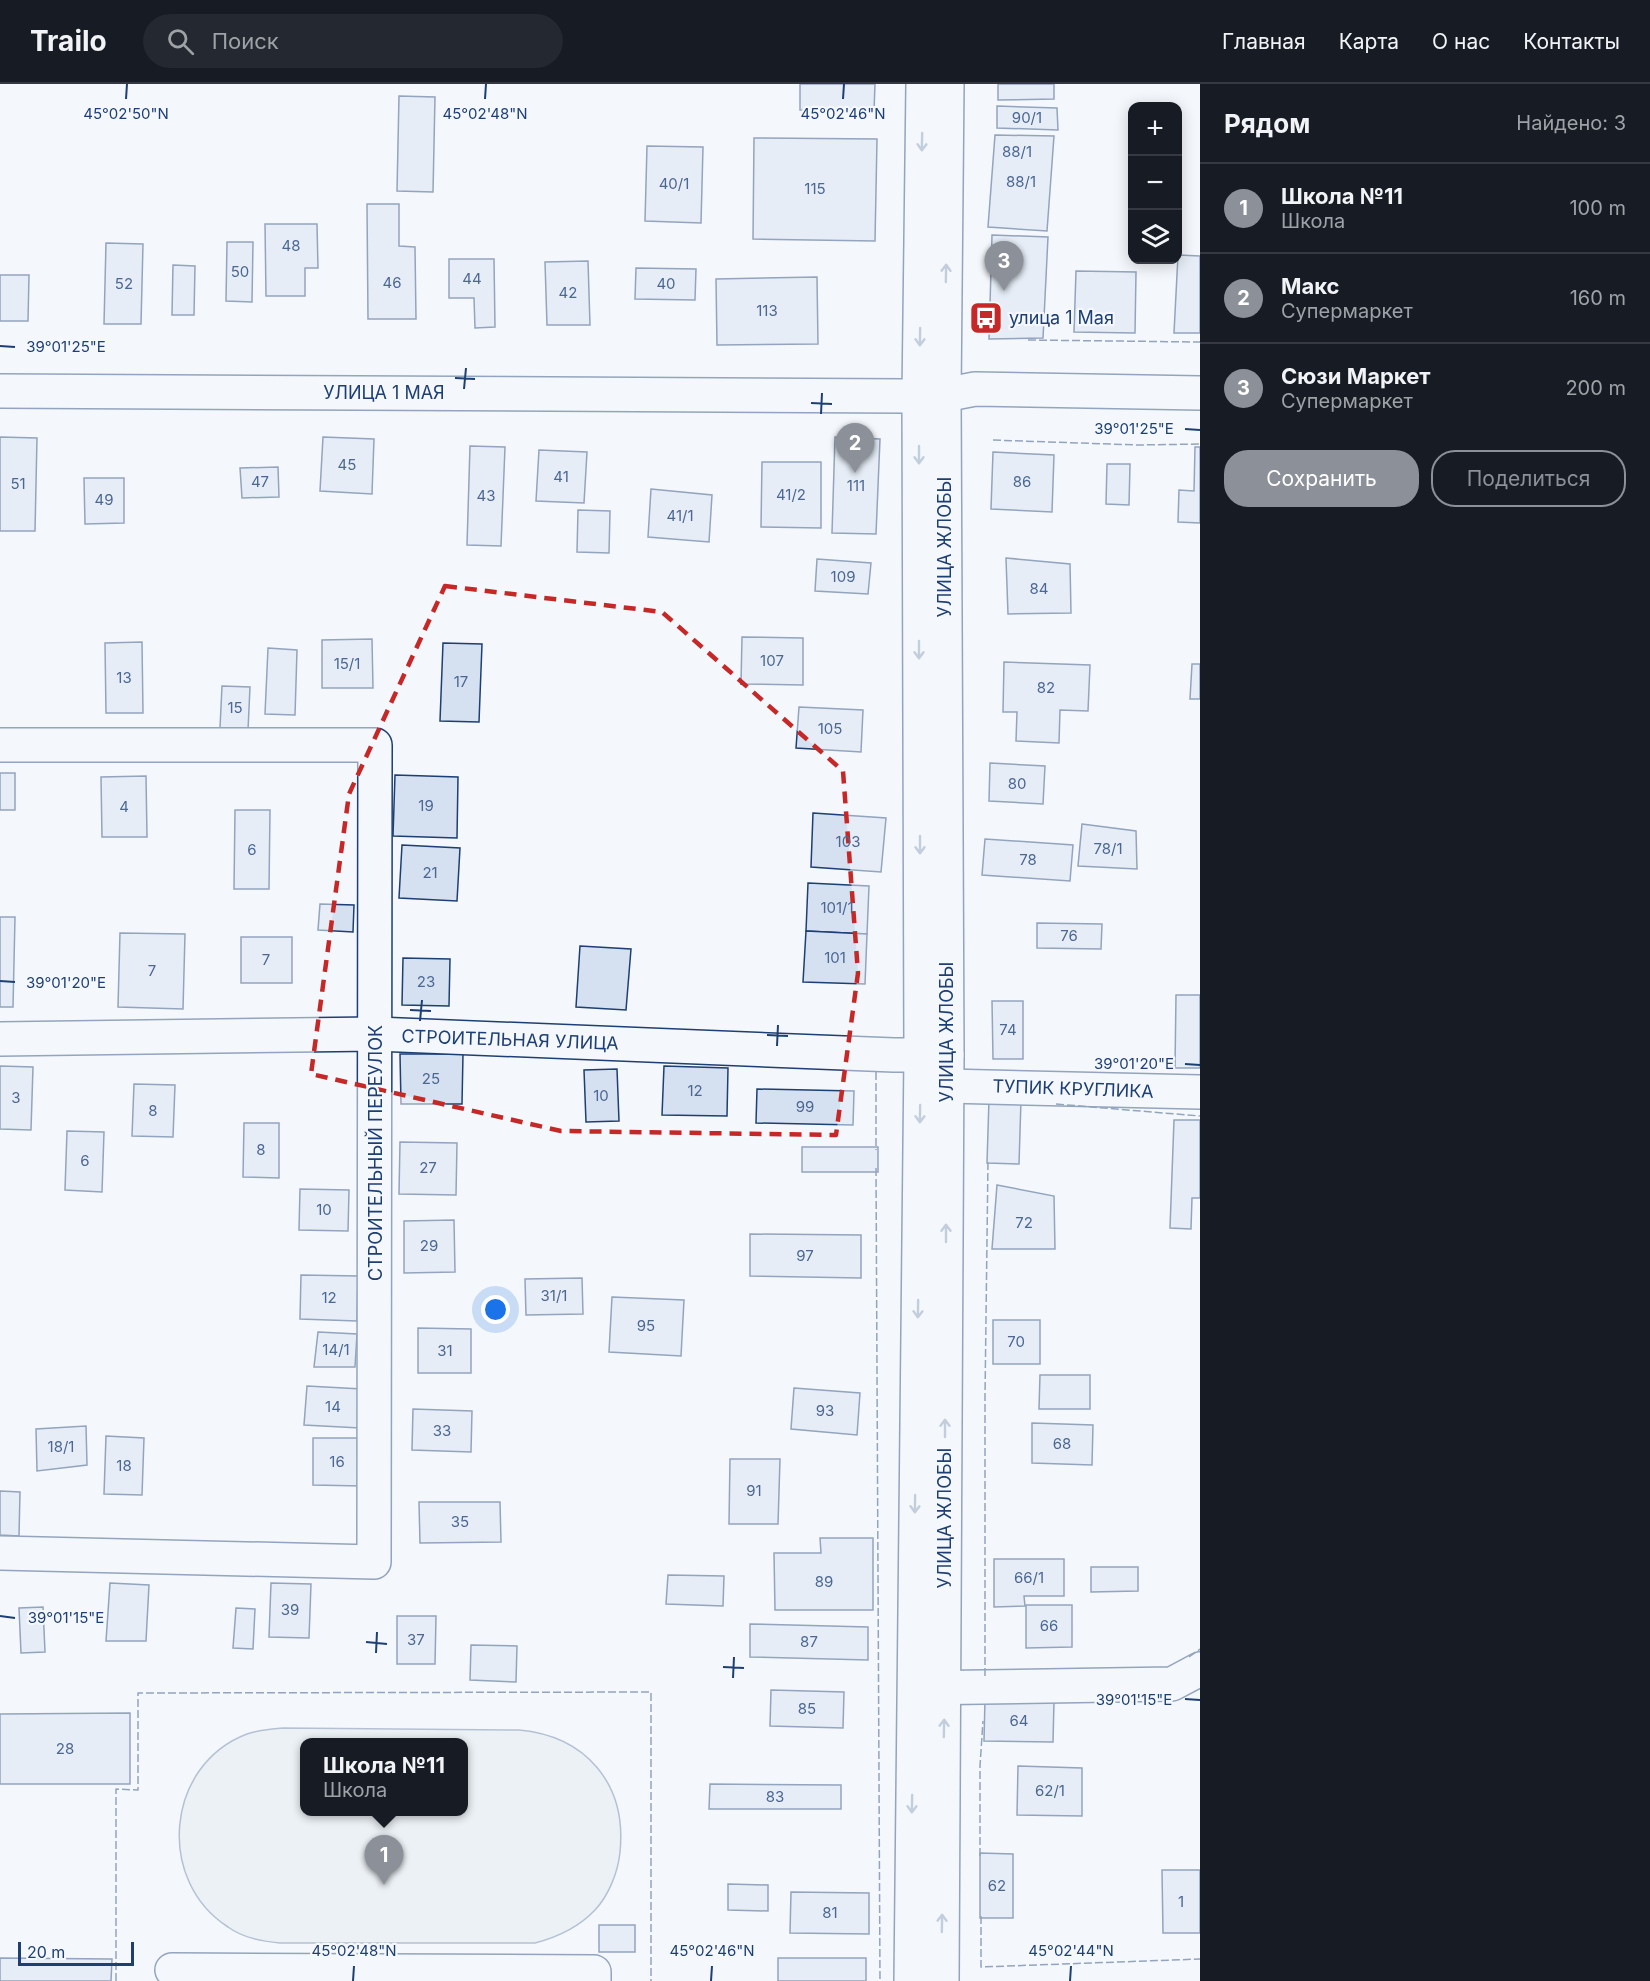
<!DOCTYPE html>
<html lang="ru">
<head>
<meta charset="utf-8">
<style>
  :root { --surface:#171b24; --page:#242831; --text:#f1f3f6; --muted:#9ea1a6; --line:#363941; --accent:#8c9099 }
  body { margin:0; font-family:Inter,sans-serif; background:var(--page); color:var(--text) }
  .controls { position:absolute; right:18px; top:18px; display:grid; overflow:hidden; border-radius:12px; box-shadow:0 3px 15px #0003 }
  .controls button { width:54px; height:54px; display:grid; place-items:center; padding:0; border:0; border-bottom:2px solid var(--line); background:var(--surface); color:var(--text); font:30px sans-serif }
  .scale { position:absolute; left:18px; bottom:15px; width:116px; box-sizing:border-box; padding-left:6px; border:3px solid #1d3f73; border-top:0; font-size:16px; line-height:21px; white-space:nowrap; color:#1d3f73; -webkit-text-stroke:4px #f4f7fb; paint-order:stroke }
  .you { position:absolute; left:496px; top:1226px; width:21px; height:21px; margin:-15px; border:4px solid #fff; border-radius:50%; background:#1a73e8; box-shadow:0 0 0 9px #1a73e833 }
  .badge { display:grid; place-items:center; width:39px; height:39px; border-radius:50%; background:var(--accent); color:#fff; font-size:20px; font-weight:700 }
  .pin { position:absolute; translate:-50% -50px; filter:drop-shadow(0 2px 3px #0008) }
  .pin::after { content:''; position:absolute; top:32px; width:21px; height:18px; background:inherit; clip-path:polygon(0 0,100% 0,50% 100%) }
  .popup { position:absolute; left:300px; top:1654px; width:168px; height:78px; box-sizing:border-box; display:grid; place-content:center; border-radius:12px; background:var(--surface); filter:drop-shadow(0 2px 4px #0005); font-size:20px; white-space:nowrap; color:var(--muted) }
  .popup b { font-size:22px; color:var(--text) }
  .popup::after { content:''; position:absolute; left:50%; top:100%; margin-left:-12px; border:12px solid transparent; border-top-color:var(--surface) }
  .list { margin:0; padding:0; list-style:none }
  h2 { display:flex; justify-content:space-between; align-items:center; height:78px; margin:0; padding:0 24px; font-size:26px }
  h2 small { font-size:20px; font-weight:400; color:var(--muted) }
  .list li { display:grid; grid-template-columns:39px 1fr auto; gap:18px; align-items:center; box-sizing:border-box; height:90px; padding:0 24px; border-top:2px solid var(--line) }
  .list b { display:block; font-size:22px; white-space:nowrap }
  .list p { margin:0; font-size:20px; white-space:nowrap; color:var(--muted) }
  .list em { font-size:20px; font-style:normal; color:var(--muted) }
  .actions { display:flex; gap:12px; padding:18px 24px }
  .actions a { flex:1; padding:14px 0; border:2px solid var(--accent); border-radius:24px; text-align:center; font-size:21px; color:var(--accent) }
  .actions .main { background:var(--accent); color:#fff }
  .icon { flex:none; width:33px; height:33px; fill:none; stroke:currentColor; stroke-width:2; stroke-linecap:round; stroke-linejoin:round }
  .map { position:relative; flex:none; width:1200px; height:1897px; overflow:hidden }
  header { display:flex; align-items:center; gap:36px; box-sizing:border-box; height:84px; padding:0 30px; background:var(--surface); border-bottom:2px solid var(--line) }
  header strong { font-size:28px }
  nav { display:flex; gap:33px; margin-inline-start:auto; font-size:21px }
  .search { width:420px; height:54px; background:var(--page); display:flex; align-items:center; gap:15px; box-sizing:border-box; padding:0 21px; border-radius:33px; color:var(--muted); font-size:22px }
  main { display:flex }
  aside { flex:1; background:var(--surface) }
  .map>svg:first-child { display:block }
</style>
</head>
<body>
<header>
<strong>Trailo</strong>
<div class="search"><svg class="icon" aria-label="search" viewBox="0 0 24 24"><circle cx="10" cy="10" r="6"/><path d="M15 15l6 6"/></svg>Поиск</div>
<nav><a>Главная</a><a>Карта</a><a>О нас</a><a>Контакты</a></nav>
</header>
<main>
<div class="map">
<svg width="1200" height="1897" viewBox="0 0 1200 1897">
  <rect width="100%" height="100%" fill="#f4f7fb"/>
  <path fill="#e3e9f0" stroke="#687fa3" stroke-width="1.5" fill-rule="evenodd" d="M283 1644 519 1646C586 1652 627 1700 620 1768 618 1788 609 1811 595 1826 578 1844 558 1853 535 1859H280C262 1857 243 1854 228 1843 156 1797 165 1681 247 1650 258 1646 270 1645 283 1644ZM304 1658H464V1728H304Z"/>
  <g fill="#d5e0f0" stroke="#1d3f73" stroke-width="1.5">
    <polygon points="800,0 875,0 874,27 800,26"/>
    <polygon points="998,0 1054,0 1054,15 998,16"/>
    <polygon points="399,12 435,13 433,108 397,107"/>
    <polygon points="997,22 1057,24 1058,46 997,44"/>
    <polygon points="995,51 1054,52 1047,147 988,143"/>
    <polygon points="754,54 877,55 875,157 753,155"/>
    <polygon points="647,62 703,63 701,139 645,137"/>
    <polygon points="367,120 399,120 399,162 415,163 416,235 368,235"/>
    <polygon points="265,140 317,140 318,184 305,184 305,212 266,212"/>
    <polygon points="992,151 1048,153 1043,254 989,255"/>
    <polygon points="227,158 253,158 252,218 226,217"/>
    <polygon points="106,159 143,160 141,240 104,240"/>
    <polygon points="1178,171 1200,172 1200,249 1174,249"/>
    <polygon points="449,175 494,175 495,243 475,244 474,214 449,214"/>
    <polygon points="588,177 590,241 547,241 545,178"/>
    <polygon points="173,181 195,182 194,231 172,231"/>
    <polygon points="636,184 696,185 695,216 635,215"/>
    <polygon points="1076,187 1136,188 1135,249 1074,248"/>
    <polygon points="0,191 29,191 28,237 0,237"/>
    <polygon points="817,193 818,260 717,261 716,195"/>
    <polygon points="0,353 37,354 35,447 0,447"/>
    <polygon points="323,353 374,355 372,410 320,407"/>
    <polygon points="835,353 880,355 876,450 832,449"/>
    <polygon points="470,362 505,363 501,462 467,461"/>
    <polygon points="1195,363 1200,363 1200,439 1178,438 1179,406 1194,407"/>
    <polygon points="539,366 587,368 584,419 536,417"/>
    <polygon points="993,368 1054,371 1052,428 991,425"/>
    <polygon points="762,378 821,378 821,444 761,443"/>
    <polygon points="1107,380 1130,380 1129,421 1106,420"/>
    <polygon points="278,383 279,413 242,414 240,384"/>
    <polygon points="84,394 124,394 124,439 85,440"/>
    <polygon points="651,405 712,411 709,458 648,453"/>
    <polygon points="578,426 610,427 609,469 577,468"/>
    <polygon points="1006,474 1070,480 1071,529 1008,530"/>
    <polygon points="817,475 871,479 868,510 815,507"/>
    <polygon points="742,553 803,554 803,601 741,600"/>
    <polygon points="372,555 373,604 322,604 322,556"/>
    <polygon points="142,558 143,629 106,629 105,559"/>
    <polygon points="443,559 482,560 479,638 440,637"/>
    <polygon points="268,564 297,566 295,631 265,630"/>
    <polygon points="1004,578 1090,581 1088,627 1060,626 1059,659 1016,657 1017,628 1003,628"/>
    <polygon points="1192,580 1200,580 1200,615 1190,615"/>
    <polygon points="222,602 250,603 248,646 220,644"/>
    <polygon points="799,623 863,626 861,668 796,664"/>
    <polygon points="990,679 1045,682 1043,720 989,717"/>
    <rect x="0" y="689" width="15" height="37"/>
    <polygon points="395,691 458,693 457,754 393,752"/>
    <polygon points="146,692 147,753 102,753 101,693"/>
    <polygon points="235,726 270,726 269,805 234,805"/>
    <polygon points="813,729 886,734 881,788 811,783"/>
    <polygon points="1082,740 1136,747 1137,785 1078,782"/>
    <polygon points="985,755 1073,761 1070,797 982,791"/>
    <polygon points="402,761 460,764 457,817 399,814"/>
    <polygon points="808,799 869,802 867,850 806,847"/>
    <polygon points="320,820 354,821 353,848 318,846"/>
    <polygon points="0,833 15,833 13,923 0,923"/>
    <polygon points="1037,839 1102,840 1101,865 1037,864"/>
    <polygon points="806,847 867,850 865,900 803,898"/>
    <polygon points="120,849 185,850 183,925 118,923"/>
    <rect x="241" y="853" width="51" height="46"/>
    <polygon points="580,862 631,865 626,926 576,923"/>
    <polygon points="403,874 450,875 449,922 402,921"/>
    <polygon points="1176,911 1200,911 1200,984 1175,984"/>
    <polygon points="992,917 1023,917 1023,975 993,975"/>
    <polygon points="400,970 463,970 462,1020 401,1020"/>
    <polygon points="0,982 33,983 31,1046 0,1045"/>
    <polygon points="664,982 728,984 727,1032 662,1031"/>
    <polygon points="617,985 619,1037 586,1038 584,986"/>
    <polygon points="134,1000 175,1001 173,1053 132,1052"/>
    <polygon points="757,1005 854,1007 853,1041 756,1039"/>
    <polygon points="989,1015 1021,1016 1019,1080 987,1079"/>
    <polygon points="1174,1036 1200,1036 1200,1114 1192,1114 1191,1145 1170,1144"/>
    <polygon points="244,1039 279,1039 279,1094 243,1093"/>
    <polygon points="67,1047 104,1048 102,1108 65,1106"/>
    <polygon points="400,1058 457,1059 456,1111 399,1110"/>
    <rect x="802" y="1063" width="76" height="25"/>
    <polygon points="997,1101 1054,1112 1055,1165 992,1165"/>
    <polygon points="300,1105 349,1106 348,1147 299,1146"/>
    <polygon points="454,1136 455,1188 404,1189 404,1137"/>
    <polygon points="750,1150 861,1151 861,1194 750,1192"/>
    <polygon points="301,1191 358,1192 357,1237 300,1235"/>
    <polygon points="582,1194 583,1230 526,1231 525,1195"/>
    <polygon points="612,1213 684,1216 681,1272 609,1268"/>
    <rect x="993" y="1236" width="47" height="44"/>
    <polygon points="418,1244 471,1245 471,1289 418,1289"/>
    <polygon points="318,1248 357,1250 355,1283 314,1283"/>
    <polygon points="1040,1291 1090,1291 1090,1325 1039,1325"/>
    <polygon points="307,1302 362,1305 360,1344 304,1341"/>
    <polygon points="794,1304 860,1309 857,1351 791,1345"/>
    <polygon points="413,1325 472,1327 471,1368 412,1366"/>
    <polygon points="1032,1339 1093,1341 1092,1381 1032,1379"/>
    <polygon points="86,1342 87,1381 37,1387 36,1345"/>
    <polygon points="106,1352 144,1354 142,1411 104,1410"/>
    <polygon points="313,1354 362,1354 362,1402 313,1401"/>
    <polygon points="730,1375 780,1375 778,1440 729,1440"/>
    <polygon points="0,1407 20,1408 19,1452 0,1451"/>
    <polygon points="419,1418 500,1418 501,1458 420,1459"/>
    <polygon points="820,1454 873,1454 873,1526 775,1526 774,1469 821,1469"/>
    <polygon points="994,1475 1064,1475 1064,1512 1024,1512 1025,1522 994,1523"/>
    <polygon points="1091,1483 1138,1483 1138,1507 1091,1508"/>
    <polygon points="668,1491 724,1492 723,1522 666,1520"/>
    <polygon points="110,1499 149,1501 146,1557 106,1557"/>
    <polygon points="271,1499 311,1500 309,1554 269,1553"/>
    <polygon points="1026,1521 1072,1521 1072,1563 1026,1564"/>
    <polygon points="43,1523 45,1568 21,1569 19,1524"/>
    <polygon points="236,1524 255,1525 253,1565 233,1564"/>
    <polygon points="397,1532 436,1532 435,1580 397,1580"/>
    <polygon points="750,1540 868,1543 868,1576 750,1573"/>
    <polygon points="471,1561 517,1562 516,1598 470,1596"/>
    <polygon points="771,1606 844,1608 843,1644 770,1642"/>
    <polygon points="985,1615 1054,1617 1053,1658 984,1657"/>
    <polygon points="130,1629 130,1700 0,1700 0,1630"/>
    <polygon points="1018,1682 1082,1684 1082,1732 1017,1731"/>
    <polygon points="710,1700 841,1701 841,1725 709,1725"/>
    <polygon points="980,1769 1013,1770 1013,1834 980,1834"/>
    <polygon points="1162,1786 1200,1786 1200,1849 1163,1849"/>
    <polygon points="728,1800 768,1801 768,1827 728,1826"/>
    <polygon points="791,1808 869,1809 869,1850 790,1849"/>
    <rect x="599" y="1841" width="36" height="27"/>
    <polygon points="0,1874 112,1875 111,1897 0,1897"/>
    <rect x="778" y="1874" width="88" height="23"/>
  </g>
  <g fill="none" stroke-linecap="round" stroke-linejoin="round">
    <g stroke="#1d3f73" stroke-width="36">
      <g id="minor">
        <polyline points="0,307 904,312 944,311 975,305 1200,309"/>
        <polyline points="0,661 375,661 374,1478 0,1469"/>
        <polyline points="0,955 376,950 894,971 947,971"/>
        <polyline points="947,1002 1200,1008"/>
        <polyline points="915,1604 1172,1600 1200,1585"/>
        <polyline points="172,1886 594,1888 594,1897"/>
      </g>
    </g>
    <g stroke="#1d3f73" stroke-width="36">
      <g id="major">
        <polyline points="911,1897 921,971 919,312 923,0"/>
        <polyline points="942,1897 947,971 944,311 947,0"/>
      </g>
    </g>
    <use href="#minor" stroke="#f4f7fb" stroke-width="33"/>
    <use href="#major" stroke="#f4f7fb" stroke-width="33"/>
    <g stroke="#1d3f73" stroke-width="1.5" stroke-dasharray="8 3" stroke-linecap="butt">
      <polyline points="1028,256 1200,258"/>
      <polyline points="993,356 1139,361 1200,360"/>
      <polyline points="876,988 876,1066"/>
      <polyline points="1056,1020 1200,1032"/>
      <polyline points="876,1084 880,1897"/>
      <polyline points="1189,1573 1200,1565"/>
      <polyline points="985,1592 985,1313 988,1077"/>
      <polyline points="980,1772 980,1682 983,1637"/>
      <polyline points="981,1832 981,1883 1200,1875"/>
      <polyline points="116,1897 116,1705 138,1706 138,1609 651,1608 651,1897"/>
    </g>
  </g>
  <defs><path id="oneway-shaft" d="M-6 0H5M1.5-3L5.5 0L1.5 3" fill="none" stroke-width="1.6" stroke-linecap="round" stroke-linejoin="round" transform="scale(1.5)"/></defs>
  <g stroke="#889bb7">
    <use href="#oneway-shaft" transform="translate(922 58) rotate(91)"/>
    <use href="#oneway-shaft" transform="translate(946 189) rotate(-89)"/>
    <use href="#oneway-shaft" transform="translate(920 253) rotate(91)"/>
    <use href="#oneway-shaft" transform="translate(919 371) rotate(90)"/>
    <use href="#oneway-shaft" transform="translate(919 566) rotate(90)"/>
    <use href="#oneway-shaft" transform="translate(920 761) rotate(90)"/>
    <use href="#oneway-shaft" transform="translate(920 1030) rotate(91)"/>
    <use href="#oneway-shaft" transform="translate(946 1149) rotate(-90)"/>
    <use href="#oneway-shaft" transform="translate(918 1225) rotate(91)"/>
    <use href="#oneway-shaft" transform="translate(945 1344) rotate(-90)"/>
    <use href="#oneway-shaft" transform="translate(915 1420) rotate(91)"/>
    <use href="#oneway-shaft" transform="translate(944 1644) rotate(-89)"/>
    <use href="#oneway-shaft" transform="translate(912 1720) rotate(91)"/>
    <use href="#oneway-shaft" transform="translate(942 1839) rotate(-89)"/>
  </g>
  <path d="M0 0H1200V1897H0ZM445 502 662 528 843 687 858 889 836 1051 561 1047 311 990 349 710Z" fill="#f4f7fb" fill-opacity=".55" fill-rule="evenodd"/>
  <path fill="none" stroke="#c62828" stroke-width="4.5" stroke-dasharray="12 8" stroke-linejoin="round" d="M445 502 662 528 843 687 858 889 836 1051 561 1047 311 990 349 710Z"/>
  <path fill="none" stroke="#1d3f73" stroke-width="2" d="M126 15 127 0M485 15 486 0M843 15 844 0M0 262 15 263M455 294 475 295M464 305 466 284M811 319 832 320M821 330 822 309M1185 345 1200 346M0 897 15 898M410 926 431 927M420 937 422 916M767 951 788 952M777 962 778 941M1185 980 1200 981M0 1532 15 1534M366 1558 387 1560M376 1569 377 1548M723 1583 744 1584M733 1594 734 1573M1185 1615 1200 1616M353 1897 354 1882M711 1897 712 1882M1070 1897 1071 1882"/>
  <defs>
    <g id="bus-square" transform="scale(1.725)"><rect x="-9" y="-9" width="18" height="18" rx="4" fill="#c62828" stroke="#f4f7fb"/><path d="M-5-6H5V4H4V6H2V4H-2V6H-4V4H-5ZM-3.5-4V0h7V-4ZM-3.5 1.2v1.5H-2V1.2ZM2 1.2v1.5H3.5V1.2Z" fill="#fff"/></g>
  </defs>
  <g fill-rule="evenodd">
    <use href="#bus-square" x="986" y="234"/>
  </g>
  <g text-anchor="middle" stroke-width="4.5" stroke-linejoin="round" paint-order="stroke">
    <g font-size="15" fill="#4b6792">
      <text x="1027" y="39">90/1</text>
      <text x="1017" y="73">88/1</text>
      <text x="1021" y="103">88/1</text>
      <text x="674" y="105">40/1</text>
      <text x="815" y="110">115</text>
      <text x="291" y="167">48</text>
      <text x="240" y="193">50</text>
      <text x="472" y="200">44</text>
      <text x="392" y="204">46</text>
      <text x="124" y="205">52</text>
      <text x="666" y="205">40</text>
      <text x="568" y="214">42</text>
      <text x="767" y="232">113</text>
      <text x="347" y="386">45</text>
      <text x="561" y="398">41</text>
      <text x="260" y="403">47</text>
      <text x="1022" y="403">86</text>
      <text x="18" y="405">51</text>
      <text x="856" y="407">111</text>
      <text x="791" y="416">41/2</text>
      <text x="486" y="417">43</text>
      <text x="104" y="421">49</text>
      <text x="680" y="437">41/1</text>
      <text x="843" y="498">109</text>
      <text x="1039" y="510">84</text>
      <text x="772" y="582">107</text>
      <text x="347" y="585">15/1</text>
      <text x="124" y="599">13</text>
      <text x="461" y="603">17</text>
      <text x="1046" y="609">82</text>
      <text x="235" y="629">15</text>
      <text x="830" y="650">105</text>
      <text x="1017" y="705">80</text>
      <text x="426" y="727">19</text>
      <text x="124" y="728">4</text>
      <text x="848" y="763">103</text>
      <text x="1108" y="770">78/1</text>
      <text x="252" y="771">6</text>
      <text x="1028" y="781">78</text>
      <text x="430" y="794">21</text>
      <text x="837" y="829">101/1</text>
      <text x="1069" y="857">76</text>
      <text x="835" y="879">101</text>
      <text x="266" y="881">7</text>
      <text x="152" y="892">7</text>
      <text x="426" y="903">23</text>
      <text x="1008" y="951">74</text>
      <text x="431" y="1000">25</text>
      <text x="695" y="1012">12</text>
      <text x="601" y="1017">10</text>
      <text x="16" y="1019">3</text>
      <text x="805" y="1028">99</text>
      <text x="153" y="1032">8</text>
      <text x="261" y="1071">8</text>
      <text x="85" y="1082">6</text>
      <text x="428" y="1089">27</text>
      <text x="324" y="1131">10</text>
      <text x="1024" y="1144">72</text>
      <text x="429" y="1167">29</text>
      <text x="805" y="1177">97</text>
      <text x="554" y="1217">31/1</text>
      <text x="329" y="1219">12</text>
      <text x="646" y="1247">95</text>
      <text x="1016" y="1263">70</text>
      <text x="336" y="1271">14/1</text>
      <text x="445" y="1272">31</text>
      <text x="333" y="1328">14</text>
      <text x="825" y="1332">93</text>
      <text x="442" y="1352">33</text>
      <text x="1062" y="1365">68</text>
      <text x="61" y="1368">18/1</text>
      <text x="337" y="1383">16</text>
      <text x="124" y="1387">18</text>
      <text x="754" y="1412">91</text>
      <text x="460" y="1443">35</text>
      <text x="1029" y="1499">66/1</text>
      <text x="824" y="1503">89</text>
      <text x="290" y="1531">39</text>
      <text x="1049" y="1547">66</text>
      <text x="416" y="1561">37</text>
      <text x="809" y="1563">87</text>
      <text x="807" y="1630">85</text>
      <text x="1019" y="1642">64</text>
      <text x="65" y="1670">28</text>
      <text x="1050" y="1712">62/1</text>
      <text x="775" y="1718">83</text>
      <text x="997" y="1807">62</text>
      <text x="1181" y="1823">1</text>
      <text x="830" y="1834">81</text>
    </g>
    <g font-size="18" fill="#1d3f73" stroke="#f4f7fb" text-anchor="start">
      <text x="1009" y="240">улица 1 Мая</text>
    </g>
    <g font-size="18" fill="#1d3f73" stroke="#f4f7fb">
      <text x="384" y="315">УЛИЦА 1 МАЯ</text>
      <text transform="translate(945 463) rotate(-90)" y="6">УЛИЦА ЖЛОБЫ</text>
      <text transform="translate(947 948) rotate(-90)" y="6">УЛИЦА ЖЛОБЫ</text>
      <text transform="translate(510 956) rotate(2)" y="6">СТРОИТЕЛЬНАЯ УЛИЦА</text>
      <text transform="translate(1073 1005) rotate(2)" y="6">ТУПИК КРУГЛИКА</text>
      <text transform="translate(376 1069) rotate(-90)" y="6">СТРОИТЕЛЬНЫЙ ПЕРЕУЛОК</text>
      <text transform="translate(945 1434) rotate(-90)" y="6">УЛИЦА ЖЛОБЫ</text>
    </g>
  </g>
  <g font-size="15" text-anchor="middle" fill="#1d3f73" stroke="#f4f7fb" stroke-width="4.5" stroke-linejoin="round" paint-order="stroke">
    <text x="126" y="35">45°02'50"N</text>
    <text x="485" y="35">45°02'48"N</text>
    <text x="843" y="35">45°02'46"N</text>
    <text x="66" y="268">39°01'25"E</text>
    <text x="1134" y="350">39°01'25"E</text>
    <text x="66" y="904">39°01'20"E</text>
    <text x="1134" y="985">39°01'20"E</text>
    <text x="66" y="1539">39°01'15"E</text>
    <text x="1134" y="1621">39°01'15"E</text>
    <text x="354" y="1872">45°02'48"N</text>
    <text x="712" y="1872">45°02'46"N</text>
    <text x="1071" y="1872">45°02'44"N</text>
  </g>
</svg>
<div class="controls">
<button>+</button>
<button>−</button>
<button><svg class="icon" aria-label="layers" viewBox="0 0 24 24"><path d="M12 4l9 5-9 5-9-5zM3 14l9 5 9-5"/></svg></button>
</div>
<div class="scale">20 m</div>
<div class="you"></div>
<div class="pin badge" style="left:384px;top:1801px">1</div>
<div class="popup"><b>Школа №11</b>Школа</div>
<div class="pin badge" style="left:855px;top:389px">2</div>
<div class="pin badge" style="left:1004px;top:207px">3</div>
</div>
<aside>
<h2>Рядом<small>Найдено: 3</small></h2>
<ul class="list">
<li><span class="badge">1</span><div><b>Школа №11</b><p>Школа</p></div><em>100 m</em></li>
<li><span class="badge">2</span><div><b>Макс</b><p>Супермаркет</p></div><em>160 m</em></li>
<li><span class="badge">3</span><div><b>Сюзи Маркет</b><p>Супермаркет</p></div><em>200 m</em></li>
</ul>
<div class="actions"><a class="main">Сохранить</a><a>Поделиться</a></div>
</aside>
</main>
</body>
</html>
